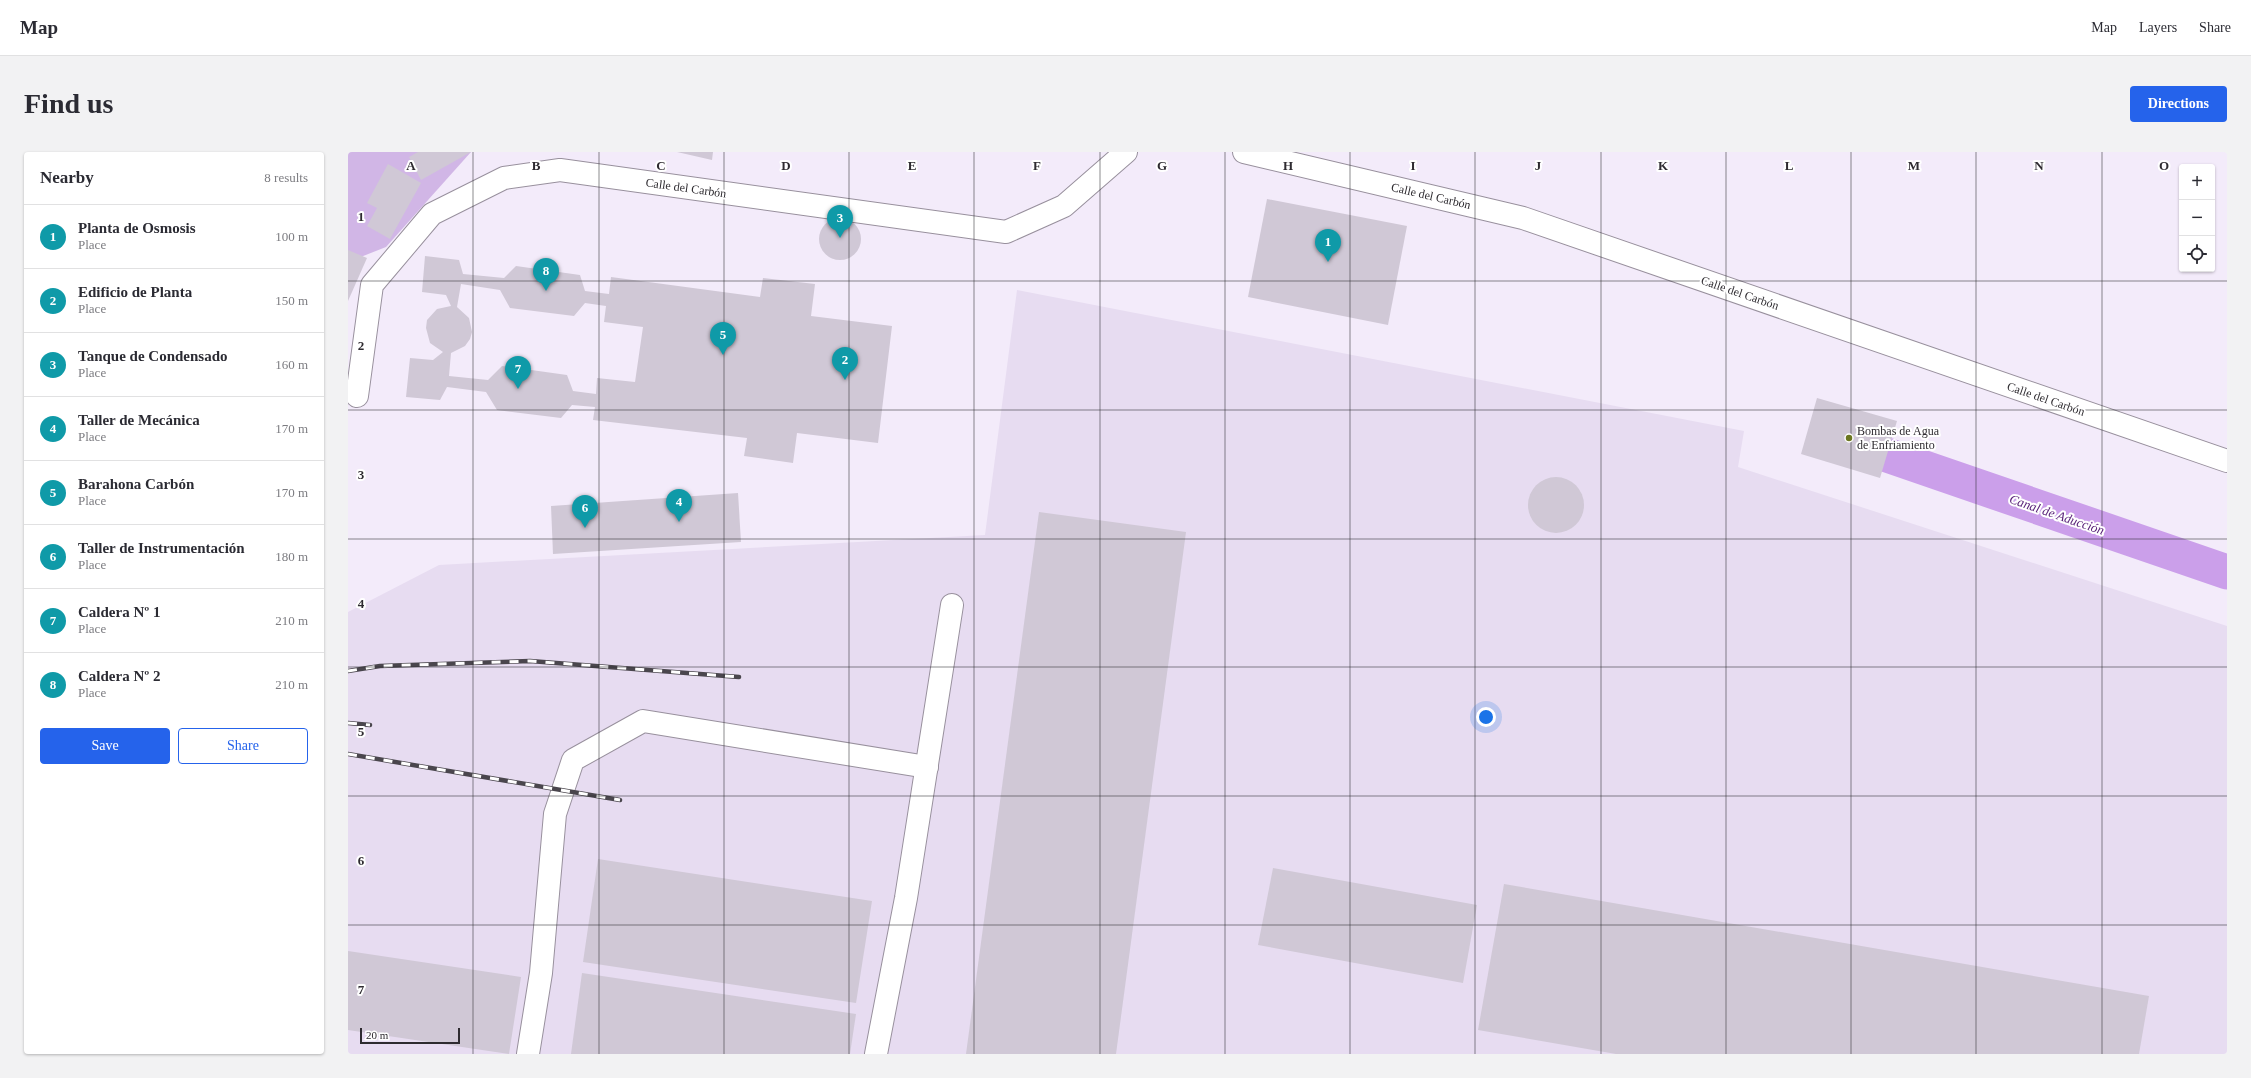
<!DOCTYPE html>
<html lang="en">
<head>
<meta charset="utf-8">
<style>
  :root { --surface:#fff; --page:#f2f2f3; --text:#2b2b33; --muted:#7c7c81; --line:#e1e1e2; --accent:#2563eb }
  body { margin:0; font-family:Georgia,serif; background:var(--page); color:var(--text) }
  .controls { position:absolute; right:12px; top:12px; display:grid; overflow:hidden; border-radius:4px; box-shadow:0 1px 3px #0004 }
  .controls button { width:36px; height:36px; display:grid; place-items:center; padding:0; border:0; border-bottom:1px solid var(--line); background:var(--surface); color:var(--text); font:20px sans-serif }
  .scale { position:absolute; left:12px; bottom:10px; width:100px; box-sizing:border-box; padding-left:4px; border:2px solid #2e2b30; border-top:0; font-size:11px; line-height:14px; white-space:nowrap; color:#2e2b30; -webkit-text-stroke:3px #fff; paint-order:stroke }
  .you { position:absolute; left:1138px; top:565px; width:14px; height:14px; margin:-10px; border:3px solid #fff; border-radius:50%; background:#1a73e8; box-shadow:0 0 0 6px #1a73e833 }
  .badge { display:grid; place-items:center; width:26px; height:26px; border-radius:50%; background:var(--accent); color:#fff; font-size:13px; font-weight:700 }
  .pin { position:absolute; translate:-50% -33px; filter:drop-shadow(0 1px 2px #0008) }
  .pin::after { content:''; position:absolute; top:21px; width:14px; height:12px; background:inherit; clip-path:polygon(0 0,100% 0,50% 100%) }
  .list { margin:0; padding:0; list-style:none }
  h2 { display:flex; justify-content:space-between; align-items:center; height:52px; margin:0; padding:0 16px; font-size:17px }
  h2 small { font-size:13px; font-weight:400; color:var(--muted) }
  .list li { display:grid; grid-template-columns:26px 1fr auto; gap:12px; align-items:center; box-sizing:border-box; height:64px; padding:0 16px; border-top:1px solid var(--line) }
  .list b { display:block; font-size:15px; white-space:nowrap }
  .list p { margin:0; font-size:13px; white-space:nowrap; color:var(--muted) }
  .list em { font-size:13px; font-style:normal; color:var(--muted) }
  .actions { display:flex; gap:8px; padding:12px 16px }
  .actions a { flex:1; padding:9px 0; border:1px solid var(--accent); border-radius:4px; text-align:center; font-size:14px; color:var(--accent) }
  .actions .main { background:var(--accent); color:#fff }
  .icon { flex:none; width:22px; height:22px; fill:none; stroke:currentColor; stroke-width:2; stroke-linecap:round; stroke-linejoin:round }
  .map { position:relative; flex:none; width:1879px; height:902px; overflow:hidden; border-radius:4px }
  header { display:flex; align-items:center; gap:24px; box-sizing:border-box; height:56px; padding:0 20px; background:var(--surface); border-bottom:1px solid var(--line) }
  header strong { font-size:19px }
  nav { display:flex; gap:22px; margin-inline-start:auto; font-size:14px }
  .intro { display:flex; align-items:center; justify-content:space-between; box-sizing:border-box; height:96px; padding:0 24px }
  h1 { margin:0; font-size:28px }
  .button { padding:10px 18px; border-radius:4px; background:var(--accent); color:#fff; font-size:14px; font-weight:700 }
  main { display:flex; gap:24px; padding:0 24px }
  aside { flex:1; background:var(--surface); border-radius:4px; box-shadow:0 1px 3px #0004 }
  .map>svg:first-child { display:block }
</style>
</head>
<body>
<header>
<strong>Map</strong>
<nav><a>Map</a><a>Layers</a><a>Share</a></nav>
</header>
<div class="intro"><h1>Find us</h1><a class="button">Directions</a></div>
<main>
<aside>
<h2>Nearby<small>8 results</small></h2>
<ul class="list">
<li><span class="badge" style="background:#0f9aa8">1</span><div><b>Planta de Osmosis</b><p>Place</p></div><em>100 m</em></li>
<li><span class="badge" style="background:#0f9aa8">2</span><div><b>Edificio de Planta</b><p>Place</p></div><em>150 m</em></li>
<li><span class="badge" style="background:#0f9aa8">3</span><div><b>Tanque de Condensado</b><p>Place</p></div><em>160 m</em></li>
<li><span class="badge" style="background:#0f9aa8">4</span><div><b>Taller de Mecánica</b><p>Place</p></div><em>170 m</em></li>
<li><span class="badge" style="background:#0f9aa8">5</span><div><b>Barahona Carbón</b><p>Place</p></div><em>170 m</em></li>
<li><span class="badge" style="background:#0f9aa8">6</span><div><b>Taller de Instrumentación</b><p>Place</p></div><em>180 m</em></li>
<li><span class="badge" style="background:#0f9aa8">7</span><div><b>Caldera Nº 1</b><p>Place</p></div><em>210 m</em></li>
<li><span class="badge" style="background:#0f9aa8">8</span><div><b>Caldera Nº 2</b><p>Place</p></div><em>210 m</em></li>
</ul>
<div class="actions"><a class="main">Save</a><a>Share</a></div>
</aside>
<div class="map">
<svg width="1879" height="902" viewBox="0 0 1879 902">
  <rect width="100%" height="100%" fill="#f3ebfa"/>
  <polygon fill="#e7dcf1" points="669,138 1396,279 1390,315 1879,474 1879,902 0,902 0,460 91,413 637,383"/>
  <polygon fill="#d1b6e6" points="0,0 123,0 38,95 0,110"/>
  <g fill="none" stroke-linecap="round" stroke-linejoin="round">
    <polyline stroke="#cb9fea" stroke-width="35" points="1539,303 1879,420"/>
  </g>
  <g fill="#d0c8d6" fill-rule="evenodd">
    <polygon points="70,0 123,0 73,28 61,5"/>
    <polygon points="329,0 365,0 364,8"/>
    <polygon points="40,12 73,31 42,87 19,74 29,56 19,51"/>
    <polygon points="919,47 1059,74 1040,173 900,145"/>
    <circle cx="492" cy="87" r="21"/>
    <polygon points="0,98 19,106 0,149"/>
    <path d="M77 104 111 108 115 122 156 126 168 114 232 123 237 139 261 142 263 125 412 145 415 126 467 132 463 164 544 174 530 291 449 281 445 311 396 304 399 286 245 268 247 255 224 253 213 266 149 258 138 240 99 235 92 248 58 245 62 206 85 208 95 200 82 191 78 176 79 168 89 157 103 154 98 143 74 140ZM113 132 152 138 162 156 226 164 237 151 258 154 256 170 295 175 287 230 249 226 248 242 225 239 219 223 154 214 140 228 101 224 103 201 117 194 122 187 124 180 121 166 109 155Z"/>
    <polygon points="1469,246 1549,269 1532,326 1453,302"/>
    <circle cx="1208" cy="353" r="28"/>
    <polygon points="390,341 393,390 205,402 203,354"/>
    <polygon points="691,360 838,380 768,902 618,902"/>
    <polygon points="250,707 524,749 508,851 235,810"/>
    <polygon points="925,716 1129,753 1115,831 910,793"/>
    <polygon points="1156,732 1801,844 1791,902 1268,902 1130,878"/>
    <polygon points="0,799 173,825 161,902 0,878"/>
    <polygon points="234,821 508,862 502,902 223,902"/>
  </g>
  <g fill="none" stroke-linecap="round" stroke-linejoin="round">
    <g stroke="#98909d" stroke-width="24">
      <g id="minor">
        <polyline points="896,0 1175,66 1879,309"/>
        <polyline points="9,244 24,133 84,62 156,26 212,18 658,80 716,54 778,0"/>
        <polyline points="180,902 193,821 207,662 225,608 295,569 579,615"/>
        <polyline points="528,902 558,746 604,453"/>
      </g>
    </g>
    <use href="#minor" stroke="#fff" stroke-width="22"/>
    <g stroke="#4a464d" stroke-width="4.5">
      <g id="rail">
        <polyline points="0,519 32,514 182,509 391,525"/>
        <polyline points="0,571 22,573"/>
        <polyline points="0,602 272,648"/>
      </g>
    </g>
    <use href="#rail" stroke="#fff" stroke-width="3" stroke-dasharray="9" stroke-linecap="butt"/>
  </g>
  <path fill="none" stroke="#2e2b30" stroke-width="1" stroke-opacity="0.55" d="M125 0V902M251 0V902M376 0V902M501 0V902M626 0V902M752 0V902M877 0V902M1002 0V902M1127 0V902M1253 0V902M1378 0V902M1503 0V902M1628 0V902M1754 0V902M0 129H1879M0 258H1879M0 387H1879M0 515H1879M0 644H1879M0 773H1879"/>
  <circle fill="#6b7621" stroke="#fff" stroke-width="1.5" cx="1501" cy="286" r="4"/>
  <g text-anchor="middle" stroke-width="4" stroke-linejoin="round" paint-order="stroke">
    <g font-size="12" fill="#2e2b30" stroke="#fff">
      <text transform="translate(338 36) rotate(8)" y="4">Calle del Carbón</text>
      <text transform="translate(1083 44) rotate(13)" y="4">Calle del Carbón</text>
      <text transform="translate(1392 141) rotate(19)" y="4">Calle del Carbón</text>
      <text transform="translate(1698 247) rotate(19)" y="4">Calle del Carbón</text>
    </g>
    <g font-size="12" fill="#2e2b30" stroke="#fff" text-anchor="start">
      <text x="1509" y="283">Bombas de Agua<tspan x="1509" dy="14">de Enfriamiento</tspan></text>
    </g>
    <g font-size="13" font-style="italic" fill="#592279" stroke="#fff">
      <text transform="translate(1709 362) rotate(19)" y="5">Canal de Aducción</text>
    </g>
  </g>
  <g font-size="13" text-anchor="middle" font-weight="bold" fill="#2e2b30" stroke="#fff" stroke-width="4" stroke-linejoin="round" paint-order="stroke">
    <text x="63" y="18">A</text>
    <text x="188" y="18">B</text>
    <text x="313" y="18">C</text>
    <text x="438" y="18">D</text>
    <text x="564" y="18">E</text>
    <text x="689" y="18">F</text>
    <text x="814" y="18">G</text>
    <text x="940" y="18">H</text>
    <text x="1065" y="18">I</text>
    <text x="1190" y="18">J</text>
    <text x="1315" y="18">K</text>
    <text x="1441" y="18">L</text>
    <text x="1566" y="18">M</text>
    <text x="1691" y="18">N</text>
    <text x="1816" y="18">O</text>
    <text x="13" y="69">1</text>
    <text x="13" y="198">2</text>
    <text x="13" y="327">3</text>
    <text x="13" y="456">4</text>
    <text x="13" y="584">5</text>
    <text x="13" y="713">6</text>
    <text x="13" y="842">7</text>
  </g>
</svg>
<div class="controls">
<button>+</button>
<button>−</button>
<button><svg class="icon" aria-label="locate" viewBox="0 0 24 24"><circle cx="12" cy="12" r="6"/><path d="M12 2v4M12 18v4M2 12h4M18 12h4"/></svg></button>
</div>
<div class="scale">20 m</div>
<div class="you"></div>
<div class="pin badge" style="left:980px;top:110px;background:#0f9aa8">1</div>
<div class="pin badge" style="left:497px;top:228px;background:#0f9aa8">2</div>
<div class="pin badge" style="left:492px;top:86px;background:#0f9aa8">3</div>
<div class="pin badge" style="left:331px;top:370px;background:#0f9aa8">4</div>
<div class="pin badge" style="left:375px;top:203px;background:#0f9aa8">5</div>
<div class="pin badge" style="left:237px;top:376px;background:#0f9aa8">6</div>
<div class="pin badge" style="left:170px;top:237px;background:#0f9aa8">7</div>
<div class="pin badge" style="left:198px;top:139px;background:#0f9aa8">8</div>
</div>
</main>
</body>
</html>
